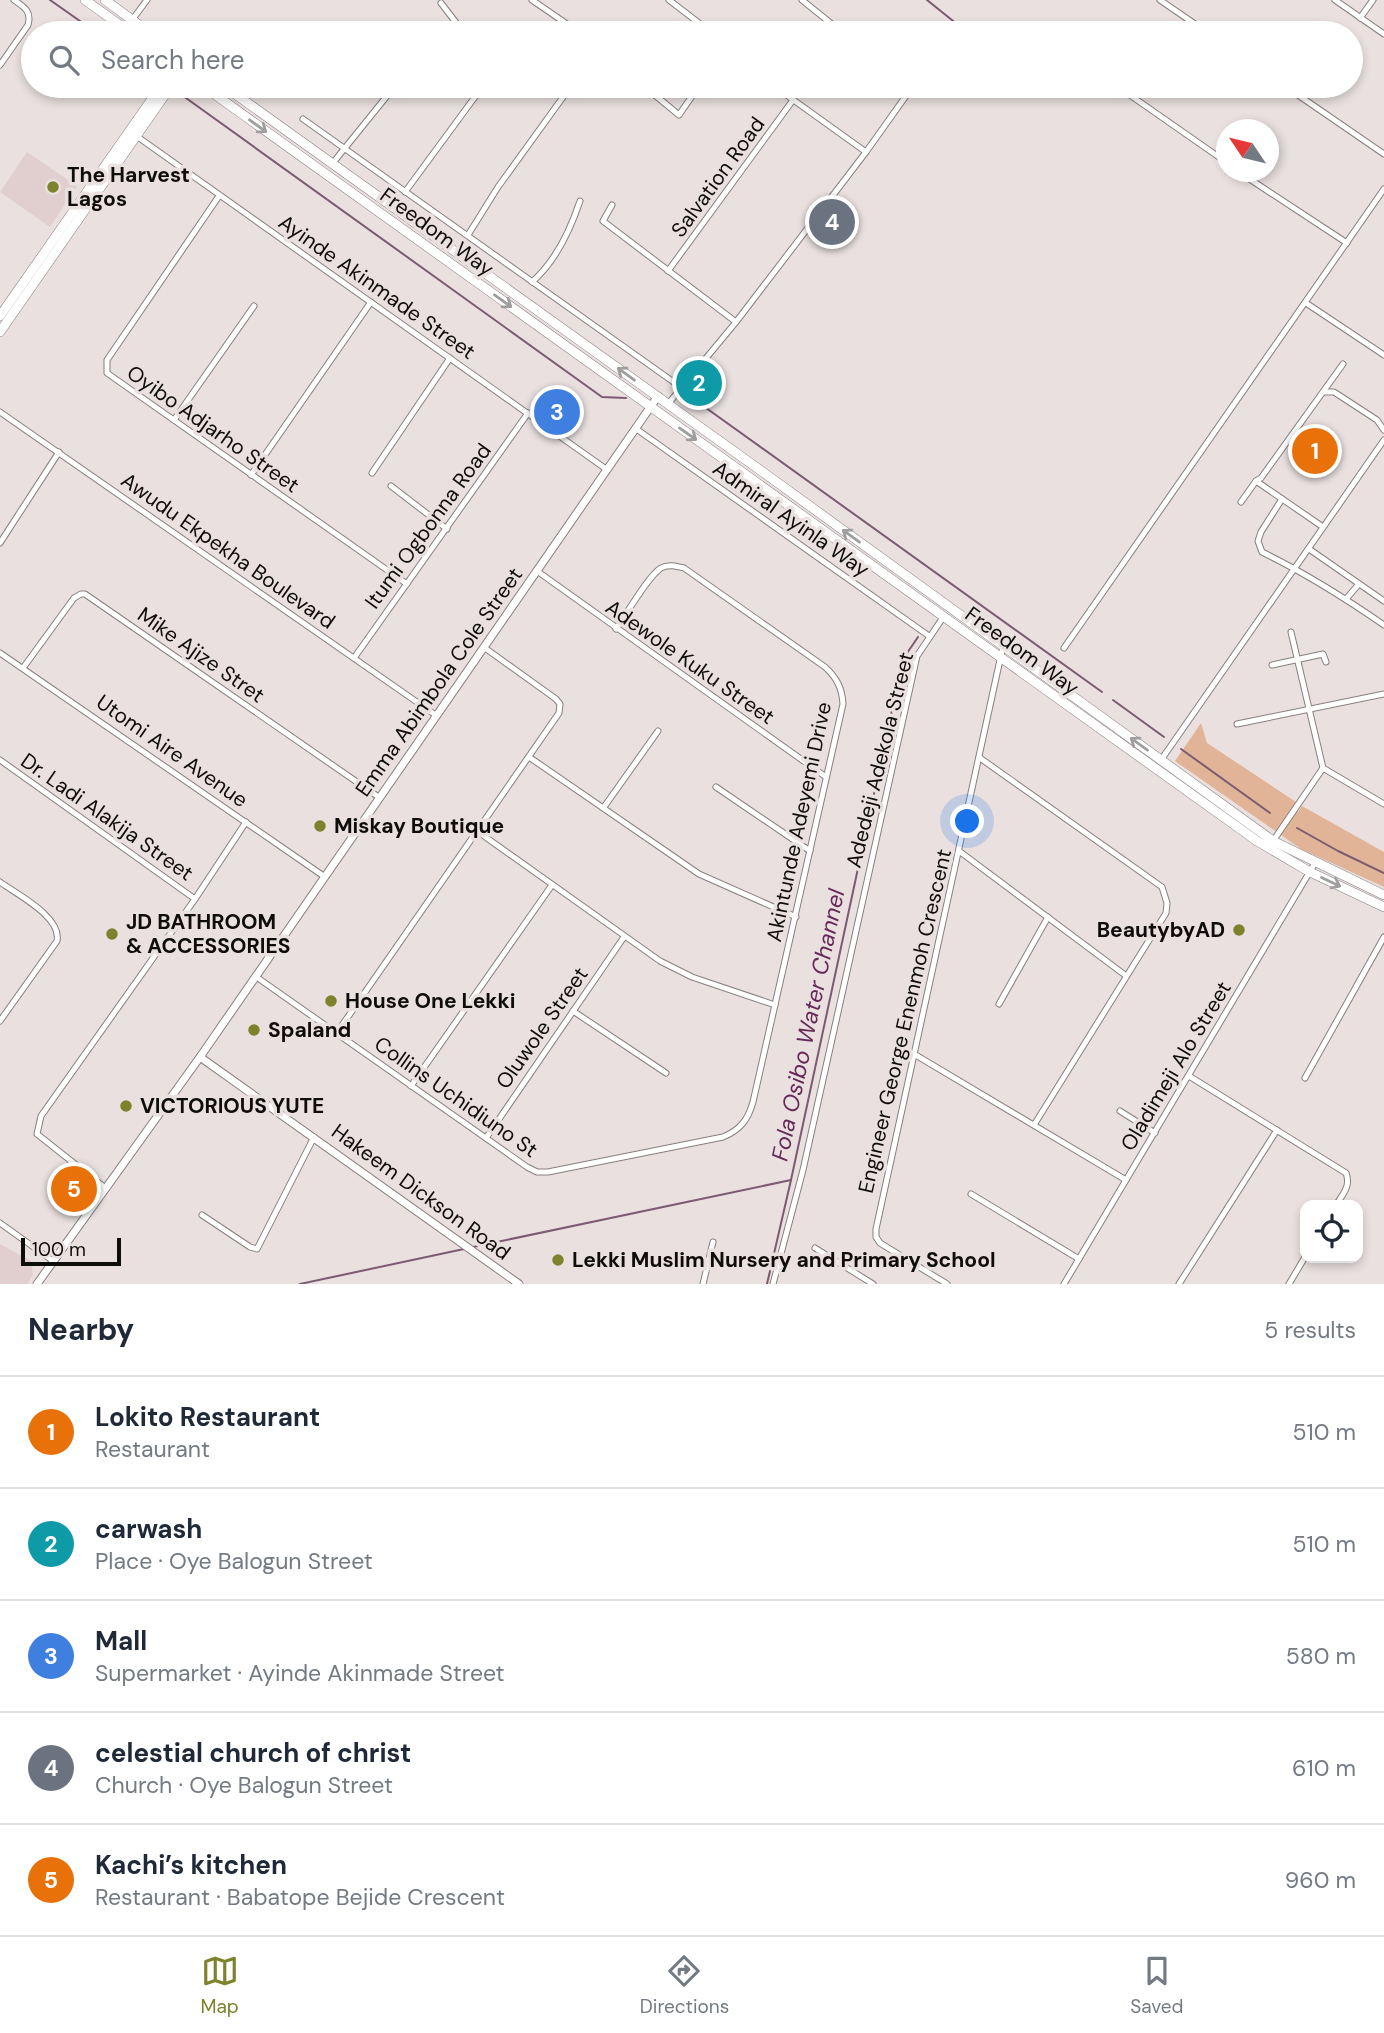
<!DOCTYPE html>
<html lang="en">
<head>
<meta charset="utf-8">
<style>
  :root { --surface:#fff; --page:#f2f2f3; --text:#1f2937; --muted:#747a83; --line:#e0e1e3; --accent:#7d822d }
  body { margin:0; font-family:"DM Sans",sans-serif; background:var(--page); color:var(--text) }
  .controls { position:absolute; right:21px; bottom:21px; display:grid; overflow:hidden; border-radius:14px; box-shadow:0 4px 10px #0003 }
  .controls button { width:63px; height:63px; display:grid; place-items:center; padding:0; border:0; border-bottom:2px solid var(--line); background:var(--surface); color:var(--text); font:35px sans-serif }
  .compass { position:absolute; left:1216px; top:119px; width:63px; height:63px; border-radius:50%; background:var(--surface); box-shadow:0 4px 10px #0003; rotate:305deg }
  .scale { position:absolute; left:21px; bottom:18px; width:100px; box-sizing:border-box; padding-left:7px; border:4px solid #0f0c0c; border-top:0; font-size:19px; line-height:24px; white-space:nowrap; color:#0f0c0c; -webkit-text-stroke:5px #eae0e0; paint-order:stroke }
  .you { position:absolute; left:968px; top:822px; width:24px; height:24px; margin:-18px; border:5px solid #fff; border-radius:50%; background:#1a73e8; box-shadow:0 0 0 10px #1a73e833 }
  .badge { display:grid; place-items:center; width:46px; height:46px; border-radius:50%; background:var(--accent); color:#fff; font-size:23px; font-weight:700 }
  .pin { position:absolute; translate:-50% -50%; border:4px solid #fff; box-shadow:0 2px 7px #0006 }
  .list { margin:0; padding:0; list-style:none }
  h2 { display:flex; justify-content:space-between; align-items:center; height:91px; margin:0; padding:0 28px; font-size:30px }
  h2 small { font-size:23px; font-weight:400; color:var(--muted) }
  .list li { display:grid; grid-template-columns:46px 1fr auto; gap:21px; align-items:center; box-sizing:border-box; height:112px; padding:0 28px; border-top:2px solid var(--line) }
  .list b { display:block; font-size:26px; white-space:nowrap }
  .list p { margin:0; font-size:23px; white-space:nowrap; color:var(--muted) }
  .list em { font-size:23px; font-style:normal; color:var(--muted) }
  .icon { flex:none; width:38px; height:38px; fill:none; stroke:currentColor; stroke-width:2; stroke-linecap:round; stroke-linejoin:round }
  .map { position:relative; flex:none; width:1384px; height:1284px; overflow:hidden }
  .search { position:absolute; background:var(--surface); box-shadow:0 4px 10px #0003; left:21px; right:21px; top:21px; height:77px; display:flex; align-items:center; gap:18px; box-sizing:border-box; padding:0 24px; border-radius:38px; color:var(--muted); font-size:26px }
  .sheet { height:651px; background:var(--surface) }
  nav { display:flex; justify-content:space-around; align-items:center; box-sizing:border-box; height:98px; border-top:2px solid var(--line); background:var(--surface); font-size:19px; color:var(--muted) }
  nav a { display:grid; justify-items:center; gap:4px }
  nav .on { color:var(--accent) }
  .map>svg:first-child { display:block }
</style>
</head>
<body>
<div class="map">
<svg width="1384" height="1284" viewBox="0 0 1384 1284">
  <rect width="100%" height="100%" fill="#eae0e0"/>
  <g fill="#e1cfcf">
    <polygon points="27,152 77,186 50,227 0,192"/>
    <polygon points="0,1244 31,1261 33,1275 27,1284 0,1284"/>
  </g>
  <polygon fill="#e2b497" points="1201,723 1207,743 1296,802 1292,809 1298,812 1302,806 1384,852 1384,887 1301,849 1175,761"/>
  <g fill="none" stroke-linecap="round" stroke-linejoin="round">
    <g stroke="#7c5a72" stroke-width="2">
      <polyline points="50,0 97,33"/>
      <polyline points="927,0 968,33"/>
      <polyline points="179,93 602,397 626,398"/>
      <polyline points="683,400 695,400 1102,692"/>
      <polyline points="1113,700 1164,737"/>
      <polyline points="1181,749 1270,813"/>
      <polyline points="1297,828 1338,851 1384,873"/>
      <polyline points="473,1247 791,1180 903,659 918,637"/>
      <polyline points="300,1284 464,1249"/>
      <polyline points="767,1284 791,1180"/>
    </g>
    <g stroke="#887f7f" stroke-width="7">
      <g id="minor">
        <polyline points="532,0 580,33"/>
        <polyline points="669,0 712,33"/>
        <polyline points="802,0 843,33"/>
        <polyline points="1160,0 1208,33"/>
        <polyline points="1335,0 1384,34"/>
        <polyline points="441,3 464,33"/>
        <polyline points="1360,18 1373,0"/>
        <polyline points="132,20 147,0"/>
        <polyline points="1036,29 1042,33"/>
        <polyline points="411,32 411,33"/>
        <path d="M0 65 28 25C32 11 24 7 14 0"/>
        <polyline points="644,86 679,115 699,86"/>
        <polyline points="774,86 866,152"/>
        <polyline points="1117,86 1226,162"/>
        <polyline points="1285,86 1384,154"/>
        <polyline points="303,119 682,388"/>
        <polyline points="135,135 606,469"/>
        <polyline points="332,164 395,86"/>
        <polyline points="1239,172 1347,243"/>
        <polyline points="405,192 483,86"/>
        <polyline points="219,196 107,360 107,373 407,584"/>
        <polyline points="612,205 603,221 736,322"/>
        <polyline points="468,235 498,187 571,86"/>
        <polyline points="668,271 793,100"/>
        <path d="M532 282C556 261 570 231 580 201"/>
        <polyline points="1306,303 1384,355"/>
        <polyline points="1324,392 1334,392 1377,420 1384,430"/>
        <polyline points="668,404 736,322 866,152 913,86"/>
        <polyline points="0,412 437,716"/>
        <polyline points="174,420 254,306"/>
        <polyline points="635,428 929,636"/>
        <polyline points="372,473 450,358"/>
        <polyline points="251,475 371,302"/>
        <polyline points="1256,481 1323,527"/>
        <polyline points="391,486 447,529"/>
        <path d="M1282 499 1261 532 1258 541 1262 552C1305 573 1345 598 1384 625"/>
        <polyline points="1241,502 1256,481 1261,478 1343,364"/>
        <polyline points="0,543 59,452"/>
        <polyline points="1309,549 1384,601"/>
        <polyline points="537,571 826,777"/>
        <polyline points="1346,599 1359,584"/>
        <polyline points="1291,632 1323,768 1384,804"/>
        <polyline points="1064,648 1384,189"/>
        <polyline points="0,653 325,877"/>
        <polyline points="354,658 528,413"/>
        <polyline points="1272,665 1323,654 1326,662"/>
        <polyline points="23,668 74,598 81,594 85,594 380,798"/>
        <polyline points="1237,724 1384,694"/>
        <polyline points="529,757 699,874 796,917"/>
        <polyline points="980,758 1162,887 1167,903 1166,913 1034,1125"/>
        <polyline points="0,760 195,899"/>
        <polyline points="1161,760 1384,440"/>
        <polyline points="716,787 810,851"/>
        <polyline points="604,807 658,731"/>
        <polyline points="477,831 660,961 692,977 775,1005"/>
        <polyline points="1273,841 1323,768"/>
        <polyline points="959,851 1125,975"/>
        <path d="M0 882C18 895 62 917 57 941L0 1021"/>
        <path d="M255 976 527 1167 537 1172H548L723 1137C740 1130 748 1120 753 1102L843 704C842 688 837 678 825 667L684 568C676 566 668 564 661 568 648 576 626 615 616 629"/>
        <polyline points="999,1004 1048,917"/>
        <polyline points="573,1011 666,1073"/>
        <polyline points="336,1034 559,713 560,704 556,699 485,648"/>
        <polyline points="914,1054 1126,1180"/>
        <path d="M1189 1076 1346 1173C1351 1186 1343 1194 1336 1205"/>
        <polyline points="1305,1078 1384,937"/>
        <polyline points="411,1086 552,885"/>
        <polyline points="1120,1111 1155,1133"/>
        <polyline points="486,1138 624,937"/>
        <polyline points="104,1187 37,1134 41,1116 195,899 246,822"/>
        <polyline points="971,1194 1079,1259"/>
        <polyline points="202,1215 250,1247 257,1249 314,1137"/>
        <polyline points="0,1223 53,1261"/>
        <polyline points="815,1248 873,1284"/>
        <polyline points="703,1284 713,1242"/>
        <polyline points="773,1284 803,1170 917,656 944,616"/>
        <polyline points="947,1284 880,1243 876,1237 876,1229 1003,646"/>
        <polyline points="1064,1284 1315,863"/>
        <polyline points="1179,1284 1277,1130"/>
        <polyline points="1289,1284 1305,1257"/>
      </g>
    </g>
    <g stroke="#887f7f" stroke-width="9">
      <g id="tertiary">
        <polyline points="200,1057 519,1284"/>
        <polyline points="37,1284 200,1057 658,396"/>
      </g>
    </g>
    <g stroke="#887f7f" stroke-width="10">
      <g id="primary">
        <polyline points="85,0 131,33"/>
        <polyline points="105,0 150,33"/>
        <polyline points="203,86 1257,841 1310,872 1384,907"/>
        <polyline points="224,86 760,470 1273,841 1384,895"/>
        <polyline points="0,316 161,86"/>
        <polyline points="0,332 171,86"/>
      </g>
    </g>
    <use href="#minor" stroke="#fff" stroke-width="5"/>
    <use href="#tertiary" stroke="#fff" stroke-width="7"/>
    <use href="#primary" stroke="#fff" stroke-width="9"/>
  </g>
  <defs><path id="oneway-shaft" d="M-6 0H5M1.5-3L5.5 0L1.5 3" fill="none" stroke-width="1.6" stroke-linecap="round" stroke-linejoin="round" transform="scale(1.75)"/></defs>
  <g stroke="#9f9e9e">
    <use href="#oneway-shaft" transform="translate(258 126) rotate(36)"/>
    <use href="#oneway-shaft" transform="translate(503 301) rotate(36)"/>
    <use href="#oneway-shaft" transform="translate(626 374) rotate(-144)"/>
    <use href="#oneway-shaft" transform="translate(688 434) rotate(35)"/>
    <use href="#oneway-shaft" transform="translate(851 536) rotate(-144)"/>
    <use href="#oneway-shaft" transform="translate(1139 744) rotate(-144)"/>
    <use href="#oneway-shaft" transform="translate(1331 882) rotate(25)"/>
  </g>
  <g fill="#7d822d" stroke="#eae0e0" stroke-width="2.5">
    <circle cx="53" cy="187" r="7"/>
    <circle cx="320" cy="826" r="7"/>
    <circle cx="1239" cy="930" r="7"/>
    <circle cx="112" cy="934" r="7"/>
    <circle cx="331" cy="1001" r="7"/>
    <circle cx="254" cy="1030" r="7"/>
    <circle cx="126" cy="1106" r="7"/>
    <circle cx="558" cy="1260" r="7"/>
  </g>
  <g text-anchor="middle" stroke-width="7" stroke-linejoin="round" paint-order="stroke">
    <g font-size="21" font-weight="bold" fill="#0f0c0c" stroke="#eae0e0" text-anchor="start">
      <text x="67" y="182">The Harvest<tspan x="67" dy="24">Lagos</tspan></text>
      <text x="334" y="833">Miskay Boutique</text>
      <text x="126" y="929">JD BATHROOM<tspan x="126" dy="24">&amp; ACCESSORIES</tspan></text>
      <text x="1225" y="937" text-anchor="end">BeautybyAD</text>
      <text x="345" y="1008">House One Lekki</text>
      <text x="268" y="1037">Spaland</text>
      <text x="140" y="1113">VICTORIOUS YUTE</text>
      <text x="572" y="1267">Lekki Muslim Nursery and Primary School</text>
    </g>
    <g font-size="21" fill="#0f0c0c" stroke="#eae0e0">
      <text transform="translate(718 177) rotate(-54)" y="7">Salvation Road</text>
      <text transform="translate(437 232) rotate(36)" y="7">Freedom Way</text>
      <text transform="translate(377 287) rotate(35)" y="7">Ayinde Akinmade Street</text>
      <text transform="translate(213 429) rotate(35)" y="7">Oyibo Adjarho Street</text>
      <text transform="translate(791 519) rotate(35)" y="7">Admiral Ayinla Way</text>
      <text transform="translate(428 526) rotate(-54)" y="7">Itumi Ogbonna Road</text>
      <text transform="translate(228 551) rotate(35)" y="7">Awudu Ekpekha Boulevard</text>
      <text transform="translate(1022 651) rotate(36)" y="7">Freedom Way</text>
      <text transform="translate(201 655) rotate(35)" y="7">Mike Ajize Stret</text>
      <text transform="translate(690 662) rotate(35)" y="7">Adewole Kuku Street</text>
      <text transform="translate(439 682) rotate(-55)" y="7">Emma Abimbola Cole Street</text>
      <text transform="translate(172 751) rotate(35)" y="7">Utomi Aire Avenue</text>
      <text transform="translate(880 760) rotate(-76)" y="7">Adedeji Adekola Street</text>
      <text transform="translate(107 817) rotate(35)" y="7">Dr. Ladi Alakija Street</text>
      <text transform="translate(799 822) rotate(-78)" y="7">Akintunde Adeyemi Drive</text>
      <text transform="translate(905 1021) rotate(-77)" y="7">Engineer George Enenmoh Crescent</text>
      <text transform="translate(542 1028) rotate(-55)" y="7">Oluwole Street</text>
      <text transform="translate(1176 1066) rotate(-59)" y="7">Oladimeji Alo Street</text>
      <text transform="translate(456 1097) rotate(35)" y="7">Collins Uchidiuno St</text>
      <text transform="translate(421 1192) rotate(36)" y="7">Hakeem Dickson Road</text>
    </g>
    <g font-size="23" font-style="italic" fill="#662a58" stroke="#eae0e0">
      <text transform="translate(808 1025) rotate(-78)" y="8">Fola Osibo Water Channel</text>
    </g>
  </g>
</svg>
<div class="controls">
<button><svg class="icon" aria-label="locate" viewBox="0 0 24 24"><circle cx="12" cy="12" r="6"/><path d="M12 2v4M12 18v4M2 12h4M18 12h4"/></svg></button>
</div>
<svg class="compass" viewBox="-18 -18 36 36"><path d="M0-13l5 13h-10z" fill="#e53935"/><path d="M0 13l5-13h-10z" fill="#747a83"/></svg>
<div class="scale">100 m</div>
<div class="you"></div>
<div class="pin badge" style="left:1315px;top:451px;background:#e8710a">1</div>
<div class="pin badge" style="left:699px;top:383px;background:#0f9aa8">2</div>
<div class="pin badge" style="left:557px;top:412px;background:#3f7fe0">3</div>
<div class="pin badge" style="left:832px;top:222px;background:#6b7280">4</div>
<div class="pin badge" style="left:74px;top:1189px;background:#e8710a">5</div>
<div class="search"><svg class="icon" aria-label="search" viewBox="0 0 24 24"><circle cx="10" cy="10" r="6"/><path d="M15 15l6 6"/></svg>Search here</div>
</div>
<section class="sheet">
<h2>Nearby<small>5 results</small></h2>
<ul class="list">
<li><span class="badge" style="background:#e8710a">1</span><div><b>Lokito Restaurant</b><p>Restaurant</p></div><em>510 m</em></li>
<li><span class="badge" style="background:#0f9aa8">2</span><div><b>carwash</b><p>Place · Oye Balogun Street</p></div><em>510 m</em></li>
<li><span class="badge" style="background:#3f7fe0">3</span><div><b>Mall</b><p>Supermarket · Ayinde Akinmade Street</p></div><em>580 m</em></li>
<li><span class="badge" style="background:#6b7280">4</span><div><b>celestial church of christ</b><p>Church · Oye Balogun Street</p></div><em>610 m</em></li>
<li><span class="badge" style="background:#e8710a">5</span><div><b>Kachi’s kitchen</b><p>Restaurant · Babatope Bejide Crescent</p></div><em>960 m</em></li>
</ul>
</section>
<nav>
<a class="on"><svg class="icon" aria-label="map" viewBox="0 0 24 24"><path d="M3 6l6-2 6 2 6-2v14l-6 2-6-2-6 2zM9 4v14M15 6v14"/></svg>Map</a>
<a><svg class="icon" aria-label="directions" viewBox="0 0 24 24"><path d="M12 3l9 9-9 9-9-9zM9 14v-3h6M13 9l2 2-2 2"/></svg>Directions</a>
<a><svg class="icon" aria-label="saved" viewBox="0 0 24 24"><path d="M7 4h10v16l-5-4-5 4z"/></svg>Saved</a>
</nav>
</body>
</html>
